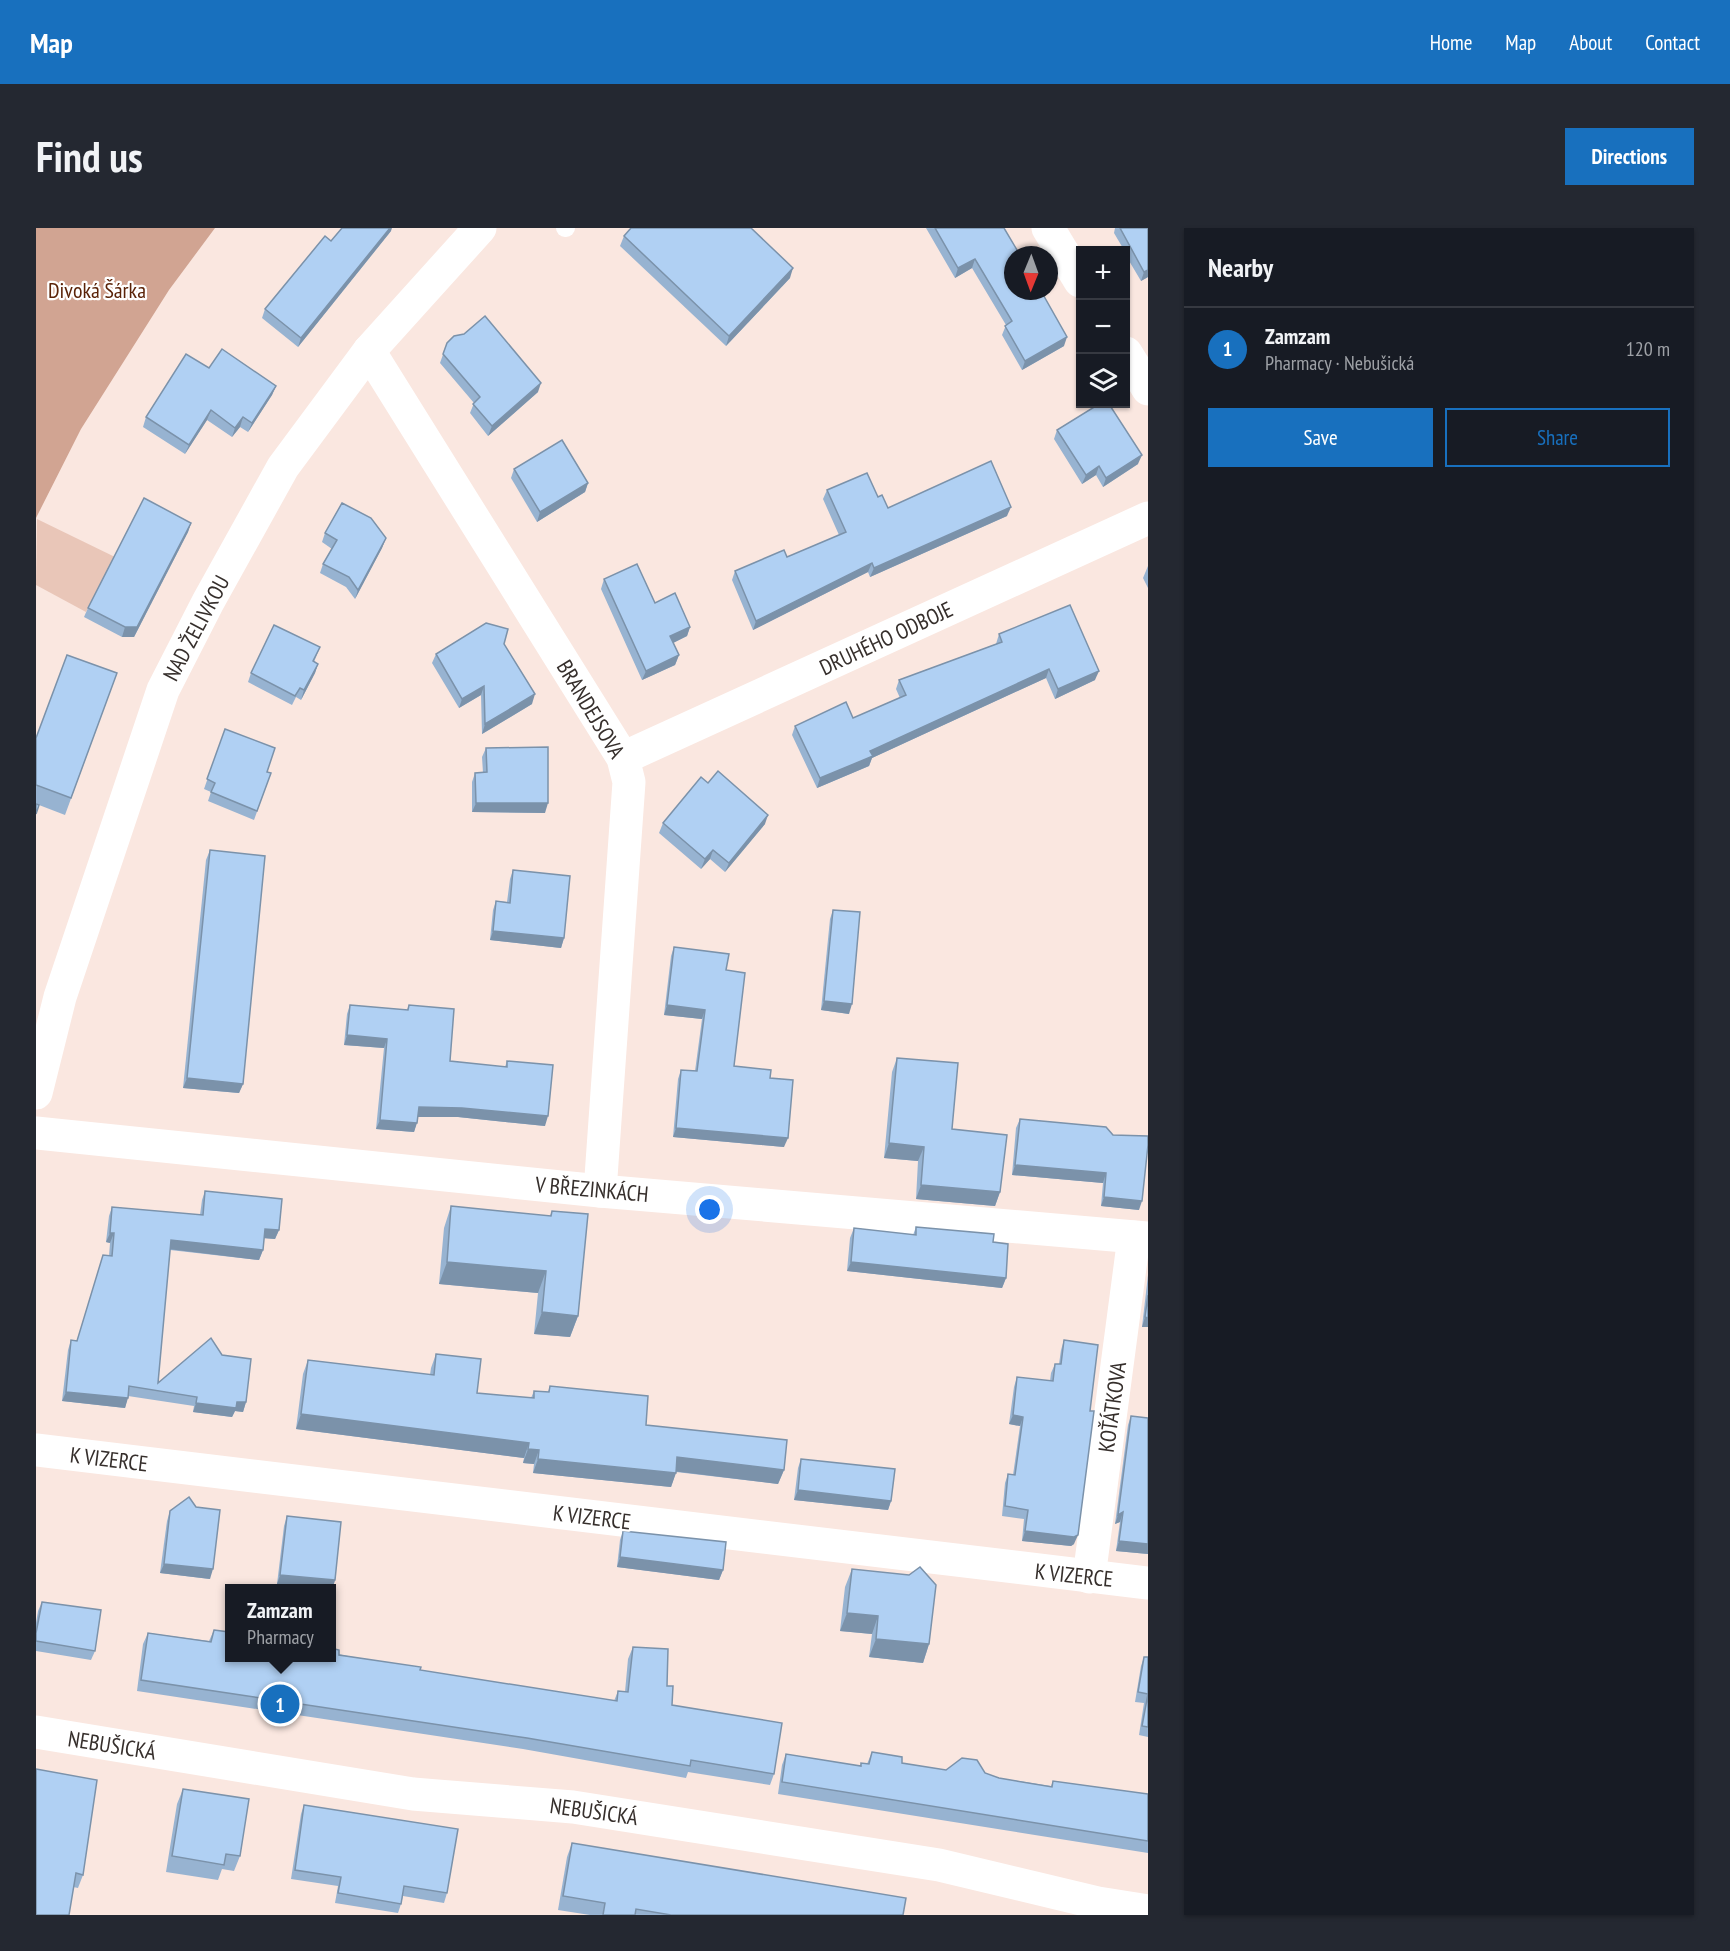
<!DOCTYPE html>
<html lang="en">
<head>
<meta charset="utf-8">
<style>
  :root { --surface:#171b24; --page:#242831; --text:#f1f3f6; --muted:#9ea1a6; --line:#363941; --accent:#1870be }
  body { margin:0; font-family:"PT Sans Narrow",sans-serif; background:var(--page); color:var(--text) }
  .controls { position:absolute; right:18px; top:18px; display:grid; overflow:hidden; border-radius:0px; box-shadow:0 2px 4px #0004 }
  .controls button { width:54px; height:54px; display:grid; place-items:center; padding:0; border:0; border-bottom:2px solid var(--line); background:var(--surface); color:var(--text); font:30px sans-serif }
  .compass { position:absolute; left:968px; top:18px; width:54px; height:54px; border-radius:50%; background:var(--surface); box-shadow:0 2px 4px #0004; rotate:181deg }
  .you { position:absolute; left:674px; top:982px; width:21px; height:21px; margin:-15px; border:4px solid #fff; border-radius:50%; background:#1a73e8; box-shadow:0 0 0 9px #1a73e833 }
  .badge { display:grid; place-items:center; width:39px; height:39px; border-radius:50%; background:var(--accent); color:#fff; font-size:20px; font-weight:700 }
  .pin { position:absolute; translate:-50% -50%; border:3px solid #fff; box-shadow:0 2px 6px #0006 }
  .popup { position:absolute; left:189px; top:1356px; width:111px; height:78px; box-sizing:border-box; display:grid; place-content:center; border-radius:0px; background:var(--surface); filter:drop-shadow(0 2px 4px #0005); font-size:20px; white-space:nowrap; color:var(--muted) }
  .popup b { font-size:22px; color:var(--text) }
  .popup::after { content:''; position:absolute; left:50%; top:100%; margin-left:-12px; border:12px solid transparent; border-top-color:var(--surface) }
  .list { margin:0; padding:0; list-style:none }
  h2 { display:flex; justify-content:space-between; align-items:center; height:78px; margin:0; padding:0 24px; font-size:26px }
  h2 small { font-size:20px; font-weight:400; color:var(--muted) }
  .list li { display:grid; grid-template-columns:39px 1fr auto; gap:18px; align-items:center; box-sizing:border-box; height:84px; padding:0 24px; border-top:2px solid var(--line) }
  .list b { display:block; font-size:22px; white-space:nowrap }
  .list p { margin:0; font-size:20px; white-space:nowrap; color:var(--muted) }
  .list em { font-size:20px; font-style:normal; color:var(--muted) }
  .actions { display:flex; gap:12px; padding:18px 24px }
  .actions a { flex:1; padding:14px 0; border:2px solid var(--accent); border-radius:0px; text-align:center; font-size:21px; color:var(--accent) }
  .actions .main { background:var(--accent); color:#fff }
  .icon { flex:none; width:33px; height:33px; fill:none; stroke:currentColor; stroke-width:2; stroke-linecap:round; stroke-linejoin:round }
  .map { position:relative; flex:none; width:1112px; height:1687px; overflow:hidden; border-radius:0px }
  header { display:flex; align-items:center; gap:36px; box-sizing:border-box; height:84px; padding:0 30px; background:var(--accent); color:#fff }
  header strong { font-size:28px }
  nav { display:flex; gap:33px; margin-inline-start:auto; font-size:21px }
  .intro { display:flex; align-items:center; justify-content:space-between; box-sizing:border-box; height:144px; padding:0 36px }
  h1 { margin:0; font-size:42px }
  .button { padding:15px 27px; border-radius:0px; background:var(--accent); color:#fff; font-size:21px; font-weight:700 }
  main { display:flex; gap:36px; padding:0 36px }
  aside { flex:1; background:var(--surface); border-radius:0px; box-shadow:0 2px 4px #0004 }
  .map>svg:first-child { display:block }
</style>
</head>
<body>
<header>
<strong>Map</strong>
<nav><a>Home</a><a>Map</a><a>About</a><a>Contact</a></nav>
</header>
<div class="intro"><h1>Find us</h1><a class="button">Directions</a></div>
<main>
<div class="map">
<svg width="1112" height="1687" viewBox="0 0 1112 1687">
  <rect width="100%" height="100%" fill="#fae7e0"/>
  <polygon fill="#e9c6b8" points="1,291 79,329 50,384 0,357"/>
  <polygon fill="#d1a492" points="0,0 179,0 133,62 45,201 0,290"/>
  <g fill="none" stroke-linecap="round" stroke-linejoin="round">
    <polyline stroke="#fff" stroke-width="18" points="529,0 530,0"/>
    <g stroke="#fff" stroke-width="33">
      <polyline points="1012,0 1044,53"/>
      <polyline points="333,123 587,530 593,554 564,963"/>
      <polyline points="1090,125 1112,161"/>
      <polyline points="587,530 1112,290"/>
      <polyline points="0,865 24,769 127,462 172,374 247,239 333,123 444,0"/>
      <polyline points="0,905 564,963 1112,1010"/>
      <polyline points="0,1222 1112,1355"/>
      <polyline points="1053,1349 1098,1009"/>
    </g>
    <polyline stroke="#fff" stroke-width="33" points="0,1504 377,1566 537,1579 903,1637 1062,1675 1112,1683"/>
  </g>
  <g fill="#97b3d1">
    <polygon points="890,0 968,0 1028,118 986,142 966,107 970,97 936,40 919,50"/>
    <polygon points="1079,0 1112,0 1112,49 1105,53 1089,26 1089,22 1088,22 1078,5"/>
    <polygon points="717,2 754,50 690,118 584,18 588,8"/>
    <polygon points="355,3 262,119 226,90 229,81 295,13"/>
    <polygon points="411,115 502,164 452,208 434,185 438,175 404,135"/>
    <polygon points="173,140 240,158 236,167 212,204 204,199 196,209 171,192 149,226 107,199 110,189"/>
    <polygon points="1021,202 1102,236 1067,259 1060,247 1046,256 1018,211"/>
    <polygon points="478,241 552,255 549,264 501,294 475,250"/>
    <polygon points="791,262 842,269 852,280 971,288 834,349 832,344 717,402 696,352 699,343 751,329 803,307 787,271"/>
    <polygon points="155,295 152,304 98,409 86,409 48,389 52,380"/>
    <polygon points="289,305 350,310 346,320 319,371 310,359 284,345 287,336 296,321 286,314"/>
    <polygon points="1112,338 1112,360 1107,350"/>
    <polygon points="568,351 619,375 654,399 651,408 637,415 643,427 639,437 606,452 565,361"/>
    <polygon points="963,406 1059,452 1019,471 1010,450 836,530 833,538 781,560 756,507 759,498 817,490 864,470 860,461 863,452 960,416"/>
    <polygon points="468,416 496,476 446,506 445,467 423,480 396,435 400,426"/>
    <polygon points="284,419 278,434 282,436 279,445 265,472 260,469 256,477 212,454 215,445"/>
    <polygon points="81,445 29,587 3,577 0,586 0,510"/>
    <polygon points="189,501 231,544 235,545 218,592 172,573 175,564 168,561"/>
    <polygon points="450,520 509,585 436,584 436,554 439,545 447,545 446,529"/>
    <polygon points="672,555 729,596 689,644 674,631 665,641 623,605 627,595"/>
    <polygon points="174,622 207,856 203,865 147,860 170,632"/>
    <polygon points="477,642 528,710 525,720 454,712 457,682 460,673 471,674 474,651"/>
    <polygon points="797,682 813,786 785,782 794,691"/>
    <polygon points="638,719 690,742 698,838 734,850 748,919 637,909 642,851 645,842 659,843 666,791 628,787 635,728"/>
    <polygon points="314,777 371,782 373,777 414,833 469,839 471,833 509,898 422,889 382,889 378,904 340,901 348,820 308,817 311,786"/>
    <polygon points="861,830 964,964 959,978 880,971 882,933 848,930 856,844"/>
    <polygon points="984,891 1070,899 1103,982 1065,978 1067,955 976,947 980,900"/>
    <polygon points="169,963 243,1002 239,1011 228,1010 227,1022 223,1032 134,1022 122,1155 210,1174 207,1184 199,1183 196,1189 157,1184 158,1178 92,1168 89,1180 26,1173 32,1122 35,1112 41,1113 67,1027 73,1028 74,1015 70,1014 73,988 76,979 164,987 166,972"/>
    <polygon points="415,978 514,988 516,983 542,1088 534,1109 498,1106 502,1065 403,1056 408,1000"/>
    <polygon points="880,999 970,1050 966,1060 811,1043 814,1010 818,1000 877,1007"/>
    <polygon points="1112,1047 1112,1099 1106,1099"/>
    <polygon points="1028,1112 1038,1316 1035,1318 986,1313 988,1291 966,1288 969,1255 972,1246 977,1247 984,1198 973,1196 978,1159 981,1149 1014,1153 1015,1145 1019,1136 1023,1136 1025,1122"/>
    <polygon points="400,1126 441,1165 495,1170 498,1163 512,1164 514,1158 610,1197 748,1242 742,1256 640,1244 635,1259 497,1245 498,1236 487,1235 488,1230 260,1201 267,1146 272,1132 394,1147 395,1140"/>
    <polygon points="1095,1188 1112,1326 1080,1323 1084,1294 1079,1296 1092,1197"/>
    <polygon points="765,1231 855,1273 852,1282 758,1272 762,1240"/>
    <polygon points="134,1283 174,1351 124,1345 131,1293"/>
    <polygon points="251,1288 299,1352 296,1362 295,1360 241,1356 248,1298"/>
    <polygon points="587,1303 687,1342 683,1352 581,1339 584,1312"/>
    <polygon points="816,1341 893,1416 887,1435 833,1429 836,1406 804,1403 809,1359"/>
    <polygon points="6,1374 59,1423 55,1432 0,1423 0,1395 2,1383"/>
    <polygon points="178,1402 384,1442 578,1473 582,1463 589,1464 592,1431 597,1419 631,1458 636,1477 738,1546 734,1557 652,1544 650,1550 487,1521 101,1463 107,1416 112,1405 173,1413"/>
    <polygon points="1108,1429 1112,1429 1112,1509 1103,1507 1108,1475 1099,1474 1105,1438"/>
    <polygon points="836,1524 866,1535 910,1542 949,1545 963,1550 1015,1558 1017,1553 1112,1566 1112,1625 742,1566 746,1537 750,1526 824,1538 825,1535 831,1536"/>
    <polygon points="0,1541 47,1647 42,1660 37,1659"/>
    <polygon points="147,1561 204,1628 198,1643 186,1641 182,1652 130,1644 141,1576"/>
    <polygon points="268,1577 411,1665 408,1675 367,1668 365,1676 362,1685 299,1675 302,1658 255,1651 265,1586"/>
    <polygon points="536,1615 867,1687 554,1687 522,1682 531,1629"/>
  </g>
  <g fill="#7b92aa">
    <polygon points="354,0 356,0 355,3 262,119 265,110"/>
    <polygon points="939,31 936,40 919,50 922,40"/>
    <polygon points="757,40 754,50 690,118 693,108"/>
    <polygon points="1112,42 1112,49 1105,53 1108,44"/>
    <polygon points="1031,109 1028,118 986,142 989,133"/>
    <polygon points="505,155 502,164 452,208 456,198"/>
    <polygon points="240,158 236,167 212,204 216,195"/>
    <polygon points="175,182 171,192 149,226 153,217"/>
    <polygon points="207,189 204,199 196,209 199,200"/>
    <polygon points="1106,227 1102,236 1067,259 1070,250"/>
    <polygon points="1063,238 1060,247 1046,256 1050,247"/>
    <polygon points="552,255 549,264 501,294 504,284"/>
    <polygon points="975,279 971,288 834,349 838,340"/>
    <polygon points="155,295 152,304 98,409 86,409 89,399"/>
    <polygon points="350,310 346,320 319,371 322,362"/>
    <polygon points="836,335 832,344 717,402 720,393"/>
    <polygon points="654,399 651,408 631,418 634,408"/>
    <polygon points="643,427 639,437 606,452 610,443"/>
    <polygon points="282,436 279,445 265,472 268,462"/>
    <polygon points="1013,441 1010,450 836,530 833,538 781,560 784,550 834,523"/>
    <polygon points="1063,443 1059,452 1019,471 1022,461"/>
    <polygon points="448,458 445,467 423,480 426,471"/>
    <polygon points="499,466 496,476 446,506 449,496"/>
    <polygon points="440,575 512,575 509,585 436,584"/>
    <polygon points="732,587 729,596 689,644 693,635"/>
    <polygon points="677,622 674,631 665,641 669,631"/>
    <polygon points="457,703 528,710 525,720 454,712"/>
    <polygon points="788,773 816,776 813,786 785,782"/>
    <polygon points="631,777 669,782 666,791 628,787"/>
    <polygon points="311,807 351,811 348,820 308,817"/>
    <polygon points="151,850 207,856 203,865 147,860"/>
    <polygon points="383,879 426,880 512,888 509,898 422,889 379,889"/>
    <polygon points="344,892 381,895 378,904 340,901"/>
    <polygon points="640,900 752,910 748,919 637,909"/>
    <polygon points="853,915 888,919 882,933 848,930"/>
    <polygon points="979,937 1070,945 1067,955 976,947"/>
    <polygon points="885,957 964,964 959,978 880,971"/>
    <polygon points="1068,969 1106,973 1103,982 1065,978"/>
    <polygon points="229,1001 243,1002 239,1011 226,1010"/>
    <polygon points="74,1005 78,1005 74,1015 70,1014"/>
    <polygon points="135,1012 227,1022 223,1032 132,1021"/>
    <polygon points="411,1034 510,1043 502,1065 403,1056"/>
    <polygon points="815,1034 970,1050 966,1060 811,1043"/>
    <polygon points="506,1084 542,1088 534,1109 498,1106"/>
    <polygon points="1109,1089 1112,1090 1112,1099 1106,1099"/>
    <polygon points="30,1164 92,1170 89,1180 26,1173"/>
    <polygon points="201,1174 210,1174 207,1184 199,1183 196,1189 157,1184 160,1175"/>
    <polygon points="265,1186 493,1215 488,1230 260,1201"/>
    <polygon points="977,1187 987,1189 984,1198 973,1196"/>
    <polygon points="492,1221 503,1222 498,1236 487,1235"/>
    <polygon points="641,1229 748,1242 742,1256 636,1243"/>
    <polygon points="502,1231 640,1245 635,1259 497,1245"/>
    <polygon points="762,1262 855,1273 852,1282 758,1272"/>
    <polygon points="1087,1284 1084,1294 1079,1296 1082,1287"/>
    <polygon points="989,1303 1042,1307 1038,1316 1035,1318 986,1313"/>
    <polygon points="1083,1313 1112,1316 1112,1326 1080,1323"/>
    <polygon points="584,1329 687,1342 683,1352 581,1339"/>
    <polygon points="128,1336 177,1341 174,1351 124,1345"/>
    <polygon points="244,1347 299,1352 296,1362 295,1360 285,1360 241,1356"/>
    <polygon points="811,1385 842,1388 836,1406 804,1403"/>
    <polygon points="840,1411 893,1416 887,1435 833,1429"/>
  </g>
  <g fill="#b0d0f3" stroke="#7b92aa" stroke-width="1.5">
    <polygon points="306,0 354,0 265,110 229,81 289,8 295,13"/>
    <polygon points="595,0 715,0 757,40 693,108 588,8"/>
    <polygon points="899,0 968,0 984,27 977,27 977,63 1005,63 1031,109 989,133 969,98 976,93 939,31 922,40"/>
    <polygon points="1084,0 1112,0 1112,42 1108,44"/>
    <polygon points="449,88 505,155 456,198 437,176 444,169 407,126 411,115 418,108 428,106"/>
    <polygon points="186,121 240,158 216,195 207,189 199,200 175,182 153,217 110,189 150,126 173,140"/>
    <polygon points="1063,176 1073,176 1106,227 1070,250 1063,238 1050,247 1021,202"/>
    <polygon points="526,212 552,255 504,284 478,241"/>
    <polygon points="955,233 975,279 838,340 836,335 720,393 699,343 748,322 751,329 810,304 791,262 831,245 842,269 846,267 852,280"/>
    <polygon points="108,270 155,295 101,399 89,399 52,380"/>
    <polygon points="306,275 335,290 350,310 322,362 313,349 287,336 301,312 289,305"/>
    <polygon points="601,336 619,375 639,365 654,399 634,408 643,427 610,443 568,351"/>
    <polygon points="1034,377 1063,443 1022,461 1013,441 834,523 837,528 784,550 759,498 810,474 817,490 870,467 863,452 966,414 963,406"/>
    <polygon points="450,395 472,401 468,416 499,466 449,496 448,458 426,471 400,426"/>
    <polygon points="238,397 284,419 277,433 282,436 268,462 264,460 259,468 215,445"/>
    <polygon points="31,427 81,445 35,570 0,557 0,510"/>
    <polygon points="189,501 239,520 231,544 235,545 221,583 175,564 179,555 171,551"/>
    <polygon points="512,519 512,575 440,575 439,545 451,544 450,520"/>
    <polygon points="682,543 732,587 693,635 677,622 669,631 627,595 665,549 672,555"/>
    <polygon points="0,576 3,577 0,586"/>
    <polygon points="174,622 229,628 207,856 151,850"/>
    <polygon points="477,642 534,648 528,710 457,703 460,673 474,675"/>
    <polygon points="797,682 824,684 816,776 788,773"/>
    <polygon points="638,719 693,726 690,742 709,745 698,838 735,842 734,850 757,852 752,910 640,900 645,842 661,843 669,782 631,777"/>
    <polygon points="314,777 372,782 373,777 418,781 414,833 471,839 471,833 517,837 512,888 426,880 383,879 381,895 344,892 351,811 311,807"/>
    <polygon points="861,830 922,835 916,901 971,907 964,964 885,957 888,919 853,915"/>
    <polygon points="984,891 1070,899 1077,907 1112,908 1112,917 1106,973 1068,969 1070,945 979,937"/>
    <polygon points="169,963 246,971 243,1002 229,1001 227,1022 135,1012 122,1155 175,1110 186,1127 215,1131 210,1174 201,1174 200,1180 160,1175 161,1169 93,1158 92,1170 30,1164 35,1112 41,1113 67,1027 76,1028 78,1005 74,1005 76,979 167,987"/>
    <polygon points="415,978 515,988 516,983 552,986 542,1088 506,1084 510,1043 411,1034"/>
    <polygon points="880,999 958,1006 957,1014 972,1016 970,1050 815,1034 818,1000 880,1007"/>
    <polygon points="1112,1067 1112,1090 1109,1089"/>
    <polygon points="1028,1112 1062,1117 1054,1183 1058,1183 1042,1307 1038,1309 989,1303 992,1282 969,1278 972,1246 979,1247 987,1189 977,1187 981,1149 1017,1153 1019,1136 1025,1136"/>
    <polygon points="400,1126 445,1131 441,1165 498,1170 498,1163 513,1164 514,1158 612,1168 610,1197 751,1212 748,1242 641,1229 640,1245 502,1231 503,1222 492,1221 493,1215 265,1186 272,1132 398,1147"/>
    <polygon points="1095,1188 1112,1190 1112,1316 1083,1313 1087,1284 1082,1287"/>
    <polygon points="765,1231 859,1241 855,1273 762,1262"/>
    <polygon points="153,1269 160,1279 184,1282 177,1341 128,1336 134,1283"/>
    <polygon points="251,1288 305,1294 299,1352 244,1347"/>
    <polygon points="587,1303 690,1314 687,1342 584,1329"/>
    <polygon points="884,1339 900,1357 893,1416 840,1411 842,1388 811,1385 816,1341 873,1347"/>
    <polygon points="6,1374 65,1382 59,1423 0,1413 0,1405"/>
    <polygon points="178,1402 193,1404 193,1430 295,1430 295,1420 303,1422 303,1427 385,1439 384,1442 581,1473 582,1463 592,1464 597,1419 632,1421 631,1458 637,1458 636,1477 746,1495 738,1546 655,1532 654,1538 491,1510 105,1452 112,1405 175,1414"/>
    <polygon points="1108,1429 1112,1429 1112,1499 1106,1498 1112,1466 1102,1464"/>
    <polygon points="836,1524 866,1529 866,1535 910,1542 926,1530 941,1532 949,1545 963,1550 1016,1559 1017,1553 1112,1566 1112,1613 746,1554 750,1526 825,1538 825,1535 833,1536"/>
    <polygon points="0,1541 61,1552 47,1647 40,1645 33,1687 0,1687"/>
    <polygon points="147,1561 213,1571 204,1628 190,1626 188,1637 136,1628"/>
    <polygon points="268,1577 422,1601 411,1665 368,1658 365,1676 302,1665 305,1649 259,1642"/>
    <polygon points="536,1615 870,1670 867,1687 635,1687 600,1681 599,1687 567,1687 569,1675 527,1668"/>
  </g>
  <g text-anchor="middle" stroke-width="4.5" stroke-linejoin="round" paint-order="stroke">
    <g font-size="22" fill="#5b2308" stroke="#fff">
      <text x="61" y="70">Divoká Šárka</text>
    </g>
    <g font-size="22" fill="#362f2c" stroke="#fff">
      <text transform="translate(160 400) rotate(-62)" y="8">NAD ŽELIVKOU</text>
      <text transform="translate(850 410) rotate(-25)" y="8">DRUHÉHO ODBOJE</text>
      <text transform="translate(555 481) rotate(59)" y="8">BRANDEJSOVA</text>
      <text transform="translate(556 961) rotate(5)" y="8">V BŘEZINKÁCH</text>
      <text transform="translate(1076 1179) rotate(-82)" y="8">KOŤÁTKOVA</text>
      <text transform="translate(73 1231) rotate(7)" y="8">K VIZERCE</text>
      <text transform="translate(556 1289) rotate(7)" y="8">K VIZERCE</text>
      <text transform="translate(1038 1347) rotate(6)" y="8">K VIZERCE</text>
      <text transform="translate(76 1517) rotate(9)" y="8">NEBUŠICKÁ</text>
      <text transform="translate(558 1583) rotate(8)" y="8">NEBUŠICKÁ</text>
    </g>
  </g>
</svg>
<div class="controls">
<button>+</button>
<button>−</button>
<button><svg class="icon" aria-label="layers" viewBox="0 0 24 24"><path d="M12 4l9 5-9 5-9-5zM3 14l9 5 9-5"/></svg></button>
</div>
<svg class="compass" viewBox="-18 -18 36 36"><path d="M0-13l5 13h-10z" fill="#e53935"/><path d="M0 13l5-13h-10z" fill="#9ea1a6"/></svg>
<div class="you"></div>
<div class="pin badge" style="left:244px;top:1476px">1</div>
<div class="popup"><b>Zamzam</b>Pharmacy</div>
</div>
<aside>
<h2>Nearby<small></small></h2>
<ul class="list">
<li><span class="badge">1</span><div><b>Zamzam</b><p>Pharmacy · Nebušická</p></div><em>120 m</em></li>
</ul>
<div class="actions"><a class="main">Save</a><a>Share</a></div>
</aside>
</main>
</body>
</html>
